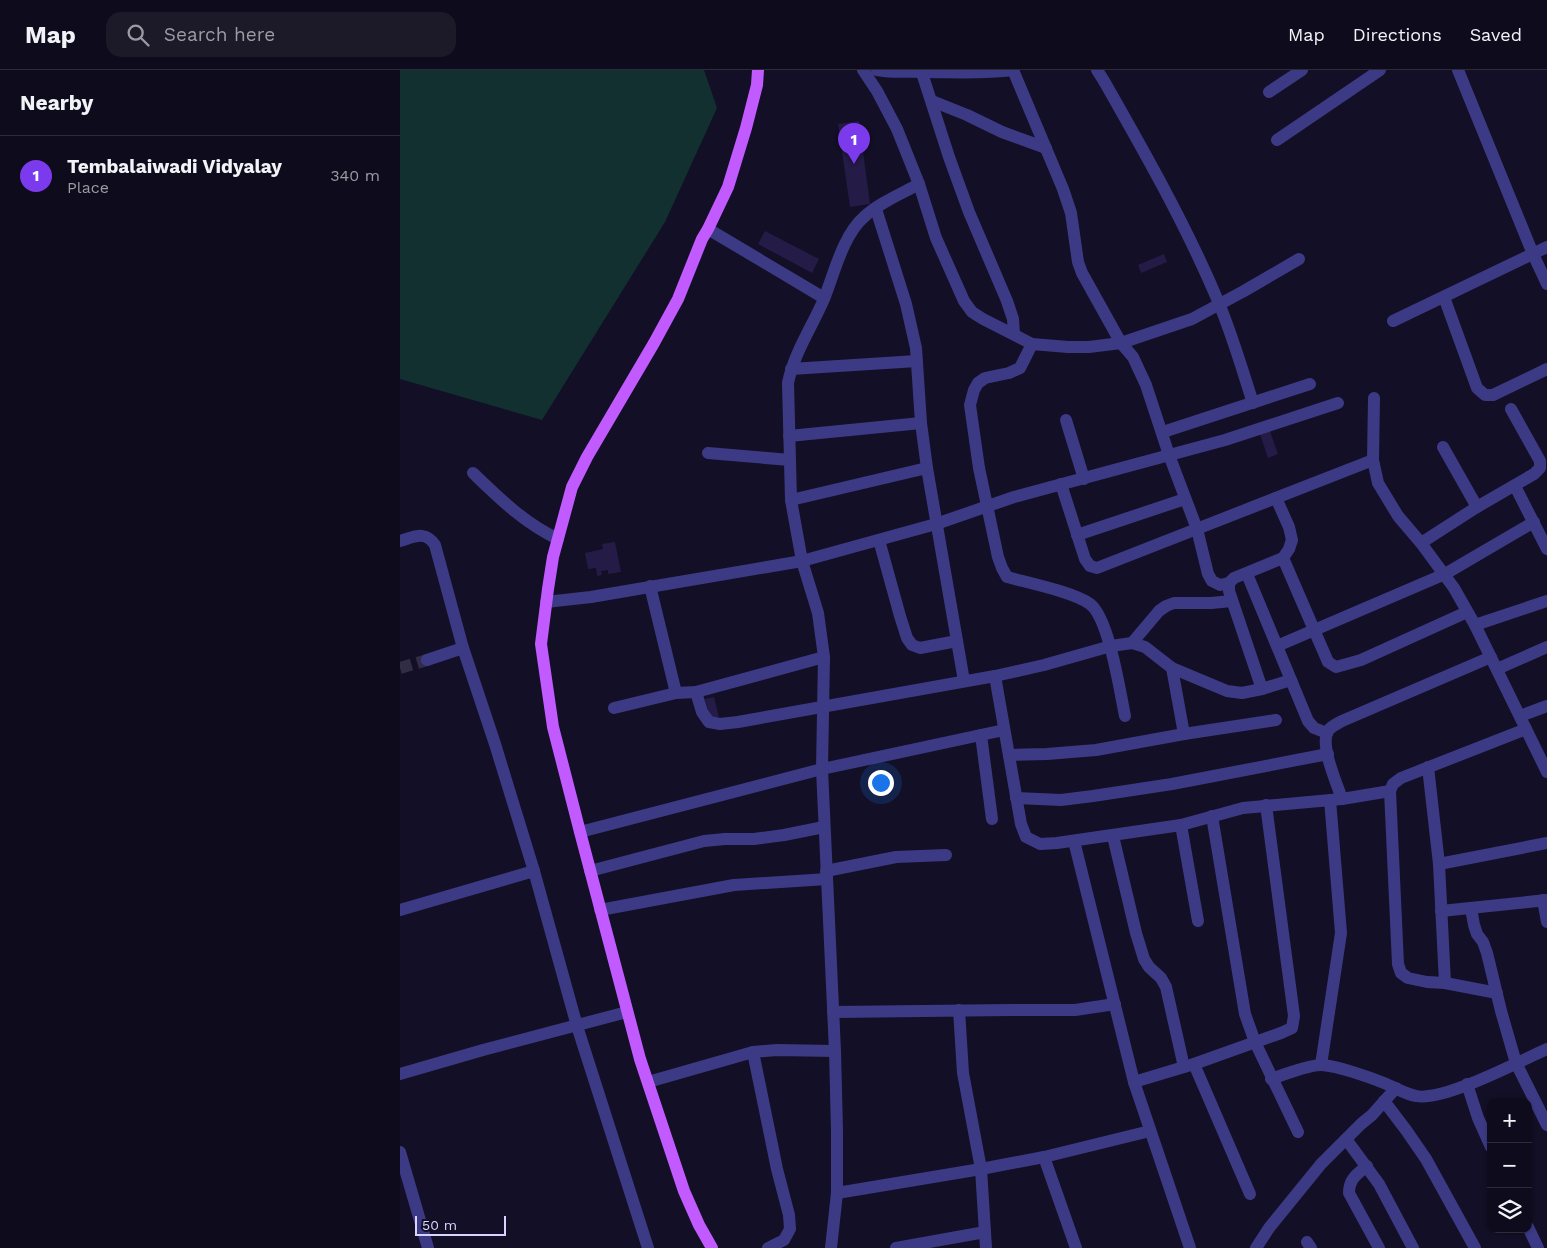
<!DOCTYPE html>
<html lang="en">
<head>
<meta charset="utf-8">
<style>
  :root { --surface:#0e0b1c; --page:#1c1929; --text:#f1f3f6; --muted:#9b9ba3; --line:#2e2b3b; --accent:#7c3aed }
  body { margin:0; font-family:"Work Sans",sans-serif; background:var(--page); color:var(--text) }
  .controls { position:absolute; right:15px; bottom:15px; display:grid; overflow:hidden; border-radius:10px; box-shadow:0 1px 4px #0004 }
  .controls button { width:45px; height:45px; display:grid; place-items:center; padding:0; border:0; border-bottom:1px solid var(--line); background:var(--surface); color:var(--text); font:25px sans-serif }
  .scale { position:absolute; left:15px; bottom:12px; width:91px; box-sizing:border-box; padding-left:5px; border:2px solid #d9d4ff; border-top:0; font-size:14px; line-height:18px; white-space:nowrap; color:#d9d4ff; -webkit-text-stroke:4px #130f26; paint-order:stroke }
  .you { position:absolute; left:480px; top:712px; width:18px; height:18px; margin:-12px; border:4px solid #fff; border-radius:50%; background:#1a73e8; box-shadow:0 0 0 8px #1a73e833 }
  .badge { display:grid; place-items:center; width:32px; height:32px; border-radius:50%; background:var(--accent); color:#fff; font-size:16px; font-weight:700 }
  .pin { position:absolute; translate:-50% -41px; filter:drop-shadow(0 1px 2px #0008) }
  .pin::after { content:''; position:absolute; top:26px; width:18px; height:15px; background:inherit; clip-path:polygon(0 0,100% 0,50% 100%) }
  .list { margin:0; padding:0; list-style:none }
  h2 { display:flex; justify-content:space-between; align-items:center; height:65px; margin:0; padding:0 20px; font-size:21px }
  h2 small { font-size:16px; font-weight:400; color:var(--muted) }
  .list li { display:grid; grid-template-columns:32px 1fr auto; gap:15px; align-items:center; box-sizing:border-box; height:80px; padding:0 20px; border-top:1px solid var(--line) }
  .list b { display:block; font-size:19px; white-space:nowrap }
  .list p { margin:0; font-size:16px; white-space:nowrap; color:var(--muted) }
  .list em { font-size:16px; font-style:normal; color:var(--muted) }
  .icon { flex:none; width:28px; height:28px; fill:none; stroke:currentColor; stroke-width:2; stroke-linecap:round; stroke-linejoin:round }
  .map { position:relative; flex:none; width:1147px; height:1178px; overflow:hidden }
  header { display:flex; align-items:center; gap:30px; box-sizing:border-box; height:70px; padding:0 25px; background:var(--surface); border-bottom:1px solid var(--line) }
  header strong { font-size:24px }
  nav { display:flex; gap:28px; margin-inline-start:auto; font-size:18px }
  .search { width:350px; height:45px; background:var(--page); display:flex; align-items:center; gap:12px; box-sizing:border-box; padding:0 18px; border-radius:15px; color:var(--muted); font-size:19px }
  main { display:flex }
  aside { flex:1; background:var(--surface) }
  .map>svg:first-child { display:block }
</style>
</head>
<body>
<header>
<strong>Map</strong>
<div class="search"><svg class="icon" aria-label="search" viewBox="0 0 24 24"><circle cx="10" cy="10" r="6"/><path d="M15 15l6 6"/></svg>Search here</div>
<nav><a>Map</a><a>Directions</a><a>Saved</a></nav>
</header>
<main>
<aside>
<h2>Nearby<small></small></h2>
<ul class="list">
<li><span class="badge">1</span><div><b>Tembalaiwadi Vidyalay</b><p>Place</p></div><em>340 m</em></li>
</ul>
</aside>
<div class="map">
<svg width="1147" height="1178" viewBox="0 0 1147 1178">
  <rect width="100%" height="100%" fill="#130f26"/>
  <polygon fill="#12302f" points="0,0 304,0 317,38 265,152 142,350 0,309"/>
  <g fill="#241b47">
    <polygon points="459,51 470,134 450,137 438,54"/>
    <polygon points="365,161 419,189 412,203 358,174"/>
    <polygon points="764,184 767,192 741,203 738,195"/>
    <polygon points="870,361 878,384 868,388 860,364"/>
    <polygon points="215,472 221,502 208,504 208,500 201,501 202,505 197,506 196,498 188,499 185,483 203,479 202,474"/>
    <polygon points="314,627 319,647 310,649 305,629"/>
  </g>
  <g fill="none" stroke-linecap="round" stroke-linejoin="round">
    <polyline stroke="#312d47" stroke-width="12" stroke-dasharray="12 6" stroke-linecap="butt" points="0,598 27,590"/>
    <g stroke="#3d3a85" stroke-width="12">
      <polyline points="463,0 477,21 497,59 519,114 536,168 564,231 572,242 583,249 632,274 668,277 689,277 721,273 792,249 844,221 899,189"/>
      <path d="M477 0C493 3 508 1 524 2 555 2 583 4 613 0"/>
      <polyline points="521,0 549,87 569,142 607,231 613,249 614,264"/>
      <polyline points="613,0 663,119 671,143 678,192 682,203 721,273 733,287 746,315 769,385 797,459 808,504 812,511 820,515 829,513"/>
      <path d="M697 0 704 11C745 83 786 155 818 231 832 264 842 299 853 333"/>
      <polyline points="1058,0 1133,184 1147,214"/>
      <polyline points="869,22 902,0"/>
      <polyline points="532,31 567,45 602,62 646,78"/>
      <polyline points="877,70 980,0"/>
      <polyline points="476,139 506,234 516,278 521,353 527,398 564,611"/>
      <polyline points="308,159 424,228"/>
      <polyline points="1044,227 1077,318 1085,325 1093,325 1147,299"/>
      <polyline points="993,251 1147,177"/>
      <path d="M632 274 620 298 609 303 585 308 578 313 574 320 570 335 579 398 598 487 602 498 607 507C629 513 673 522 690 534 709 548 720 622 725 646"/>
      <polyline points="391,299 517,291"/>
      <polyline points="974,328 973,390 978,413 998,446 1021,473 1054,518 1075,555 1147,702"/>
      <polyline points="666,350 684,409"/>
      <polyline points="763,362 910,314"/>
      <polyline points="389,366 521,353"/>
      <polyline points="1043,377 1077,437"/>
      <polyline points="308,383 390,390"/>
      <path d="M73 403C99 428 124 453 158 469"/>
      <polyline points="661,414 685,489 690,496 697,498 973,390"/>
      <polyline points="1115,416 1147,479"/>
      <polyline points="391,430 527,398"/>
      <polyline points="677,465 785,429"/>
      <polyline points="479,470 500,546 507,568 512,575 520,578 557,571"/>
      <path d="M0 471C14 467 25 460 35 475L63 578 95 674 134 801 177 956 248 1178"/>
      <polyline points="1021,473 1077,437 1134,404 1140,398 1140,391 1111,339"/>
      <polyline points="883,488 928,592 936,597 961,590 1067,542"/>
      <polyline points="847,504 908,651 914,658 927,663"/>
      <polyline points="250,516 276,623"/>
      <polyline points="146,532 191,527 402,491 536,454 614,427 825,370 938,333"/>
      <polyline points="1075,555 1147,531"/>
      <polyline points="732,573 759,541 766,536 774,533 811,533 832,531"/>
      <polyline points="877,576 1045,504 1134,452"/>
      <polyline points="27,590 63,578"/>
      <polyline points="772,598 784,664"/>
      <polyline points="1097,599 1147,577"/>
      <polyline points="595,606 621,754 626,767 640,774 657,773 781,755 843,738 942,729 990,721"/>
      <polyline points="862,619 829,521 829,513 834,508 883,488 889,479 892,470 889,457 876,428"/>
      <polyline points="296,622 302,642 309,652 320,654 338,652 595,606 644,595 711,576 732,573 745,577 772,598 827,621 842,623 862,619 891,610"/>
      <polyline points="214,638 276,623 296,622 424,587"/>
      <polyline points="1120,646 1147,636"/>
      <polyline points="581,665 592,749"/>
      <polyline points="609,685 647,684 696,680 784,664 876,650"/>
      <polyline points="1028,697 1039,794 1045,913"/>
      <polyline points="616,728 661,730 693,726 772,714 928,684"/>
      <path d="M942 729C937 714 921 678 927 663 929 657 937 654 942 651L1091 587"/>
      <polyline points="812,746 845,944 855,972 898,1062"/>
      <polyline points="781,755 798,851"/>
      <polyline points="180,762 422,699 604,660"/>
      <polyline points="713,766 736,863 744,889 749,897 761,908 766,917 784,997"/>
      <polyline points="674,771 734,1012 790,1178"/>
      <polyline points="1039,794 1147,773"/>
      <polyline points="190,801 304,771 325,769 354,769 384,765 424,757"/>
      <polyline points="426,801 496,787 546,785"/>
      <polyline points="1143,830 1147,852"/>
      <polyline points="1071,838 1074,855 1077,864 1083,872 1087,883 1101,941 1116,993 1147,1055"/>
      <polyline points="0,840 134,801"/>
      <polyline points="200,840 334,815 427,809"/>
      <polyline points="1041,841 1147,830"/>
      <polyline points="1097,923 1045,913 1027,912 1008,908 1001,903 998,894 990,721 993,714 1001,708 1126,659"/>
      <polyline points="559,940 563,1003 581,1099 586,1178"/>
      <polyline points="433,942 611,940 675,940 715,934"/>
      <polyline points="353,982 377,1099 389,1145 390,1159 384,1170 368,1178"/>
      <polyline points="794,994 850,1124"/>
      <polyline points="921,995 941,863 930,730"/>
      <polyline points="0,1004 83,980 227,942"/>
      <path d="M871 1009C882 1005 912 994 922 995 938 996 969 1007 984 1013 994 1017 1005 1024 1016 1026 1043 1032 1120 991 1147 979"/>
      <polyline points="248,1012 353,982 377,980 435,981"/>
      <polyline points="734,1012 794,994 881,963 892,958 894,946 866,735"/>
      <polyline points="1067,1014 1078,1048 1091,1077"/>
      <polyline points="984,1031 1006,1060 1026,1089 1075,1178"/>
      <polyline points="946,1069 979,1114 1013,1178"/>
      <polyline points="0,1082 28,1178"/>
      <polyline points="644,1087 676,1178"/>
      <path d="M967 1096C957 1104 949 1109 949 1123L979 1178"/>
      <polyline points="437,1123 581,1099 644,1087 750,1061"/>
      <polyline points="1128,1157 1138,1178"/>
      <polyline points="907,1172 911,1178"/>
      <path d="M431 1178 437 1123V1061L435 981 422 699 424 587 418 543 402 491 391 430 388 313C394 283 412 257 424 229 434 204 443 165 464 147 479 133 501 124 519 114"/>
      <polyline points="496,1178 585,1162"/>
      <polyline points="856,1178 869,1158 921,1094 961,1054 972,1045 996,1018"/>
    </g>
    <polyline stroke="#c25bff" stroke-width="12" points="312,1178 299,1155 284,1121 240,989 180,762 153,657 141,574 148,519 153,487 172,417 187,387 254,273 278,229 302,169 308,159 328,117 346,58 357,15 358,0"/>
  </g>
</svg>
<div class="controls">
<button>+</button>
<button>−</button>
<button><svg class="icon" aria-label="layers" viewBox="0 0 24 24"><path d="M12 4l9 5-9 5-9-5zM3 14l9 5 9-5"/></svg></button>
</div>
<div class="scale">50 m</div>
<div class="you"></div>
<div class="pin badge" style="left:454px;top:94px">1</div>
</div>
</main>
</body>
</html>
